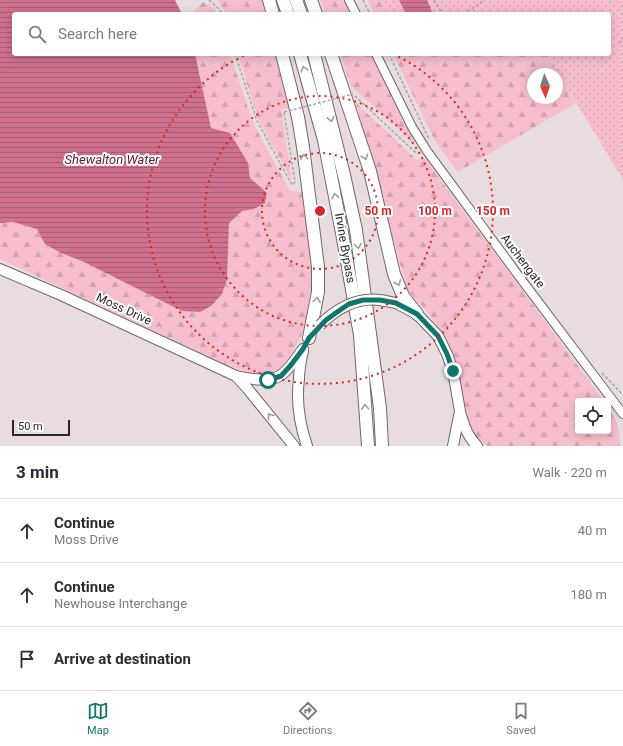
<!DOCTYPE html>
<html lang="en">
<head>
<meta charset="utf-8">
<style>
  :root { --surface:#fff; --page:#f2f2f3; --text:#2b2b33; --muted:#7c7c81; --line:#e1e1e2; --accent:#0f766e }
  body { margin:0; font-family:Roboto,sans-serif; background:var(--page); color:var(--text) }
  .controls { position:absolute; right:12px; bottom:12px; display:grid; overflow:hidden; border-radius:4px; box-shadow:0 2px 10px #0003 }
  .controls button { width:36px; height:36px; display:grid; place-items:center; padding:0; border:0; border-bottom:1px solid var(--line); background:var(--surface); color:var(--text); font:20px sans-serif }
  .compass { position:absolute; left:527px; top:68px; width:36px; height:36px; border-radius:50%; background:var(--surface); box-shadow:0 2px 10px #0003; rotate:177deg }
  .scale { position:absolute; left:12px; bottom:10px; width:58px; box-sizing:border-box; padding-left:4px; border:2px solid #2b2628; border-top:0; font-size:11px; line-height:14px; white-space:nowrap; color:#2b2628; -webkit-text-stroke:3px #fff; paint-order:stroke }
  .stop { position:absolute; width:12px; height:12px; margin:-9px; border:3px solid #0f766e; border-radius:50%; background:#fff }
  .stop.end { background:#0f766e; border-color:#fff; box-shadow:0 1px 4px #0008 }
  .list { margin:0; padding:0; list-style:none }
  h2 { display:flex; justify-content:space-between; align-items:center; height:52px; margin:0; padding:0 16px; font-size:17px }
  h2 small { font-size:13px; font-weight:400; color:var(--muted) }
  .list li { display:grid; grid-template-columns:26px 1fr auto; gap:12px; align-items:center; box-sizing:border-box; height:64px; padding:0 16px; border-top:1px solid var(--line) }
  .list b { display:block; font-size:15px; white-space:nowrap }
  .list p { margin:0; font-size:13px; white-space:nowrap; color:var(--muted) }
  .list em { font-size:13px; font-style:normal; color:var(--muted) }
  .icon { flex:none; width:22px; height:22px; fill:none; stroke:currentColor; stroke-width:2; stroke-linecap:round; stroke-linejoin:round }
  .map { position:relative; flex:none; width:623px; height:446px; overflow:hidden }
  .search { position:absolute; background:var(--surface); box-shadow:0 2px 10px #0003; left:12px; right:12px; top:12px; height:44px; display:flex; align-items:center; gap:10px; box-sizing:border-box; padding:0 14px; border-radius:4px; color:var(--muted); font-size:15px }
  .sheet { height:244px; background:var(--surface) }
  nav { display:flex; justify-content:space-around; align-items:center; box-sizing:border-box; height:56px; border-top:1px solid var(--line); background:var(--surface); font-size:11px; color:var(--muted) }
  nav a { display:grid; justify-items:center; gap:2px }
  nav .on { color:var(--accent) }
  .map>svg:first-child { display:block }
</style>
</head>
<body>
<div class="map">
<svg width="623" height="446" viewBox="0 0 623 446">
  <defs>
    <pattern id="grass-dots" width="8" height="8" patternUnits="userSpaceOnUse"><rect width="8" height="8" fill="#f6becc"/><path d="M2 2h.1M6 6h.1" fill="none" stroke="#d3a3af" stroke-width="1.8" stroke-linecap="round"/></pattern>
    <pattern id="forest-firs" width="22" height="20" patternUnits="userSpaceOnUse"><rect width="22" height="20" fill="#f6becc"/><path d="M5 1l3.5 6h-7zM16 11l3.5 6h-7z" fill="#d3a3af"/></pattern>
    <pattern id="water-rules" width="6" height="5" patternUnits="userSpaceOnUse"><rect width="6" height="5" fill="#cf708d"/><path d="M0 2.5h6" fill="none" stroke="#a85c73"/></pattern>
  </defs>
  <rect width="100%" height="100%" fill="#e8dcdf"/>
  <polygon fill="url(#grass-dots)" points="381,0 623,0 623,180 547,54 609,54 609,14 387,14"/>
  <g fill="url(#forest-firs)" fill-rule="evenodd">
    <polygon points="217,0 262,0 265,14 226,14 224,10"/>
    <polygon points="320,0 345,0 352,14 325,14"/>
    <polygon points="368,0 381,0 387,14 374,14"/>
    <polygon points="203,2 215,9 216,14 191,14"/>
    <polygon points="195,54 230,54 253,123 290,191 302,192 315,270 313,299 301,336 290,356 281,367 269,374 253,374 227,365 0,259 0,223 13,222 37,229 45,244 61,253 82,261 227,279 229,223 242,211 254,209 267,193 250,178 248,163 211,128"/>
    <polygon points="238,54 275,54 289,108 281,110 292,181 258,119"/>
    <polygon points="340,54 371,54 416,146 351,86"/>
    <path d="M393 54H547L576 103 458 172 436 143ZM533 74H557V98H533Z"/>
    <path d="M356 103 417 160 427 159 431 167 604 401H578V431H608V406C618 420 619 429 620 446H488L478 439 469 427 453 355 429 314 407 289Z"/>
  </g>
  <g fill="url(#water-rules)">
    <polygon points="0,0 175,0 182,14 14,14 14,54 195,54 211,128 230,133 248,163 250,178 267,193 265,203 254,209 242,211 229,223 227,279 222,294 211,306 200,312 182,311 82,261 61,253 45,244 37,229 13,222 0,223"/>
    <polygon points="399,0 427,0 433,14 406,14"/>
  </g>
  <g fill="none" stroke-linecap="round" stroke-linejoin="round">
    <g stroke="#716669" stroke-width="10">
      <g id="minor">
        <polyline points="349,0 356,14"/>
        <polyline points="376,54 412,127 427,151 518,275 623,414"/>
      </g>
    </g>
    <g stroke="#716669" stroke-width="12">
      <g id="major">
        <path d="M0 269 61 295 236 376C249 379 269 383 281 375 290 369 297 357 303 349"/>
        <polyline points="396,303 417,314 438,336 447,354 453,371 460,411 453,446"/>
        <path d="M303 351C301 360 299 370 299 379 296 401 300 425 307 446"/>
        <polyline points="236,376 247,388 294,446"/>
        <path d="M461 415C465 428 467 435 477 446"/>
      </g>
    </g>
    <g stroke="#716669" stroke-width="14">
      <g id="highway">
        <polyline points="269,0 273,14"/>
        <polyline points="283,0 288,14"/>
        <polyline points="296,0 301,14"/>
        <polyline points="311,0 316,14"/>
        <polyline points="282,54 298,117 303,147 318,267 318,292 309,338"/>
        <polyline points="300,54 324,140 342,233 360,335 368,446"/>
        <polyline points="314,54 344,175 356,230 380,408 382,446"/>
        <polyline points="331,54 370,171 394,274 403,296 417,314"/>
      </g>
    </g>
    <g stroke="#aca3a5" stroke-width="1.5" stroke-dasharray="3 2" stroke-linecap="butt">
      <polyline points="209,0 220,10 222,14"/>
      <polyline points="363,0 370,14"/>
      <polyline points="434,0 438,7 443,14"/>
      <polyline points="463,14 485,0"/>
      <polyline points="619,43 623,39"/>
      <polyline points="235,54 257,121 292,185 295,182 284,112"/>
      <polyline points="389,54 429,139"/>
      <polyline points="355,96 416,153 419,153"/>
      <polyline points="602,373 623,395"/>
    </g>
    <use href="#minor" stroke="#fff" stroke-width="8"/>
    <use href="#major" stroke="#fff" stroke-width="10"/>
    <use href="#highway" stroke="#fff" stroke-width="12"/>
    <g stroke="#716669" stroke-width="12" stroke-linecap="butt">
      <path id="major-bridge" d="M320 325C336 309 357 297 380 300 385 301 391 302 396 303"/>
    </g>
    <polyline stroke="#aca3a5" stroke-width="1.5" stroke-dasharray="3 2" stroke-linecap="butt" points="284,112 353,94"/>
    <use href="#major-bridge" stroke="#fff" stroke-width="10"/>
  </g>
  <defs><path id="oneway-chevron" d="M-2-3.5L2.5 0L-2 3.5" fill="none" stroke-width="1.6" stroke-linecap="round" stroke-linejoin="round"/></defs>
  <g stroke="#a09d9e">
    <use href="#oneway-chevron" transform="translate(304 69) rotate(-106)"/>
    <use href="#oneway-chevron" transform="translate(331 119) rotate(76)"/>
    <use href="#oneway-chevron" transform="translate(304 157) rotate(-97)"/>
    <use href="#oneway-chevron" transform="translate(365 157) rotate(72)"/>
    <use href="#oneway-chevron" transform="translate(335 196) rotate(-101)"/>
    <use href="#oneway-chevron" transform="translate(358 246) rotate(82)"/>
    <use href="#oneway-chevron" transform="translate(398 283) rotate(67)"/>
    <use href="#oneway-chevron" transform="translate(317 300) rotate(-81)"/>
    <use href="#oneway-chevron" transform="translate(365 407) rotate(-94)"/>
    <use href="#oneway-chevron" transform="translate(270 416) rotate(-129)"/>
  </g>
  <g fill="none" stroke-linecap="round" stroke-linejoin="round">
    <polyline stroke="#0f766e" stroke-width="5" points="268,380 281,376 291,365 303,349 309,338 326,320 340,310 349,304 363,300 380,300 396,303 417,314 438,336 447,354 453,371"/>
  </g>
  <g fill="none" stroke="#d62828" stroke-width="2" stroke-dasharray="2 4">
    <circle cx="320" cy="211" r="58"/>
    <circle cx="320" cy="211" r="115"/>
    <path d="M393 54A173 173 0 1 1 247 54"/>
  </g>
  <g text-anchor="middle" stroke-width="4" stroke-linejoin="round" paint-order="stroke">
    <g font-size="12" fill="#2b2628" stroke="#fff">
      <text transform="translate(345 248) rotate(80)" y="4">Irvine Bypass</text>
      <text transform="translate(523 261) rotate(53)" y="4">Auchengate</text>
      <text transform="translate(124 309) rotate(25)" y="4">Moss Drive</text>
    </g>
    <g font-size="13" font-style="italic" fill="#6c1739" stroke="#fff">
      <text x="112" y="164">Shewalton Water</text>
    </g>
  </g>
  <circle cx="320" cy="211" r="6" fill="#d62828" stroke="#fff" stroke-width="2"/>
  <g font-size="12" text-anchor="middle" font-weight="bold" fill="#d62828" stroke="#fff" stroke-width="4" stroke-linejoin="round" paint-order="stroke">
    <text x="378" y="215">50 m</text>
    <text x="435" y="215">100 m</text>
    <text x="493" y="215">150 m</text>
  </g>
</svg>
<div class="controls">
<button><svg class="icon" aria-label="locate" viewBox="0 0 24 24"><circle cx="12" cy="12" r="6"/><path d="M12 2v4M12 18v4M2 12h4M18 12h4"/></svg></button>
</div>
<svg class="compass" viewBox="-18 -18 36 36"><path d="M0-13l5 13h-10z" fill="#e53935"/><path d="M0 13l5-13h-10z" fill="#7c7c81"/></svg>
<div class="scale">50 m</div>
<div class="stop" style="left:268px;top:380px"></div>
<div class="stop end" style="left:453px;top:371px"></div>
<div class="search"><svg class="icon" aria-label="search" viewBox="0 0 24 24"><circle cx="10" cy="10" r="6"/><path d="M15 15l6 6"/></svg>Search here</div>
</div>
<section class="sheet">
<h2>3 min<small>Walk · 220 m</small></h2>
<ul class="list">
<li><svg class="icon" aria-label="ahead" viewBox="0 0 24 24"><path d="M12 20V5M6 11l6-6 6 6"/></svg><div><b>Continue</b><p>Moss Drive</p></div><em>40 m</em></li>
<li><svg class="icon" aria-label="ahead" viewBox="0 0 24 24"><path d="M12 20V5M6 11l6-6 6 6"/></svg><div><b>Continue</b><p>Newhouse Interchange</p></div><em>180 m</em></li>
<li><svg class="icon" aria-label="arrive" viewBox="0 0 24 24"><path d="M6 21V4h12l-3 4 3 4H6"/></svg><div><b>Arrive at destination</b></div></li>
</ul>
</section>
<nav>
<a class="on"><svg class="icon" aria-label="map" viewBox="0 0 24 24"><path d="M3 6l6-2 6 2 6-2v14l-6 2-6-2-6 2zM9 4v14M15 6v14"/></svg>Map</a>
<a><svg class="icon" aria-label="directions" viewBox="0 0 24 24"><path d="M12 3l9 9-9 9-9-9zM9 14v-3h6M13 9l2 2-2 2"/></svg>Directions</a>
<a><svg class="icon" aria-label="saved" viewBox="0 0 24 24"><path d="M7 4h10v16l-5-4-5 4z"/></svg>Saved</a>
</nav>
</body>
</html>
